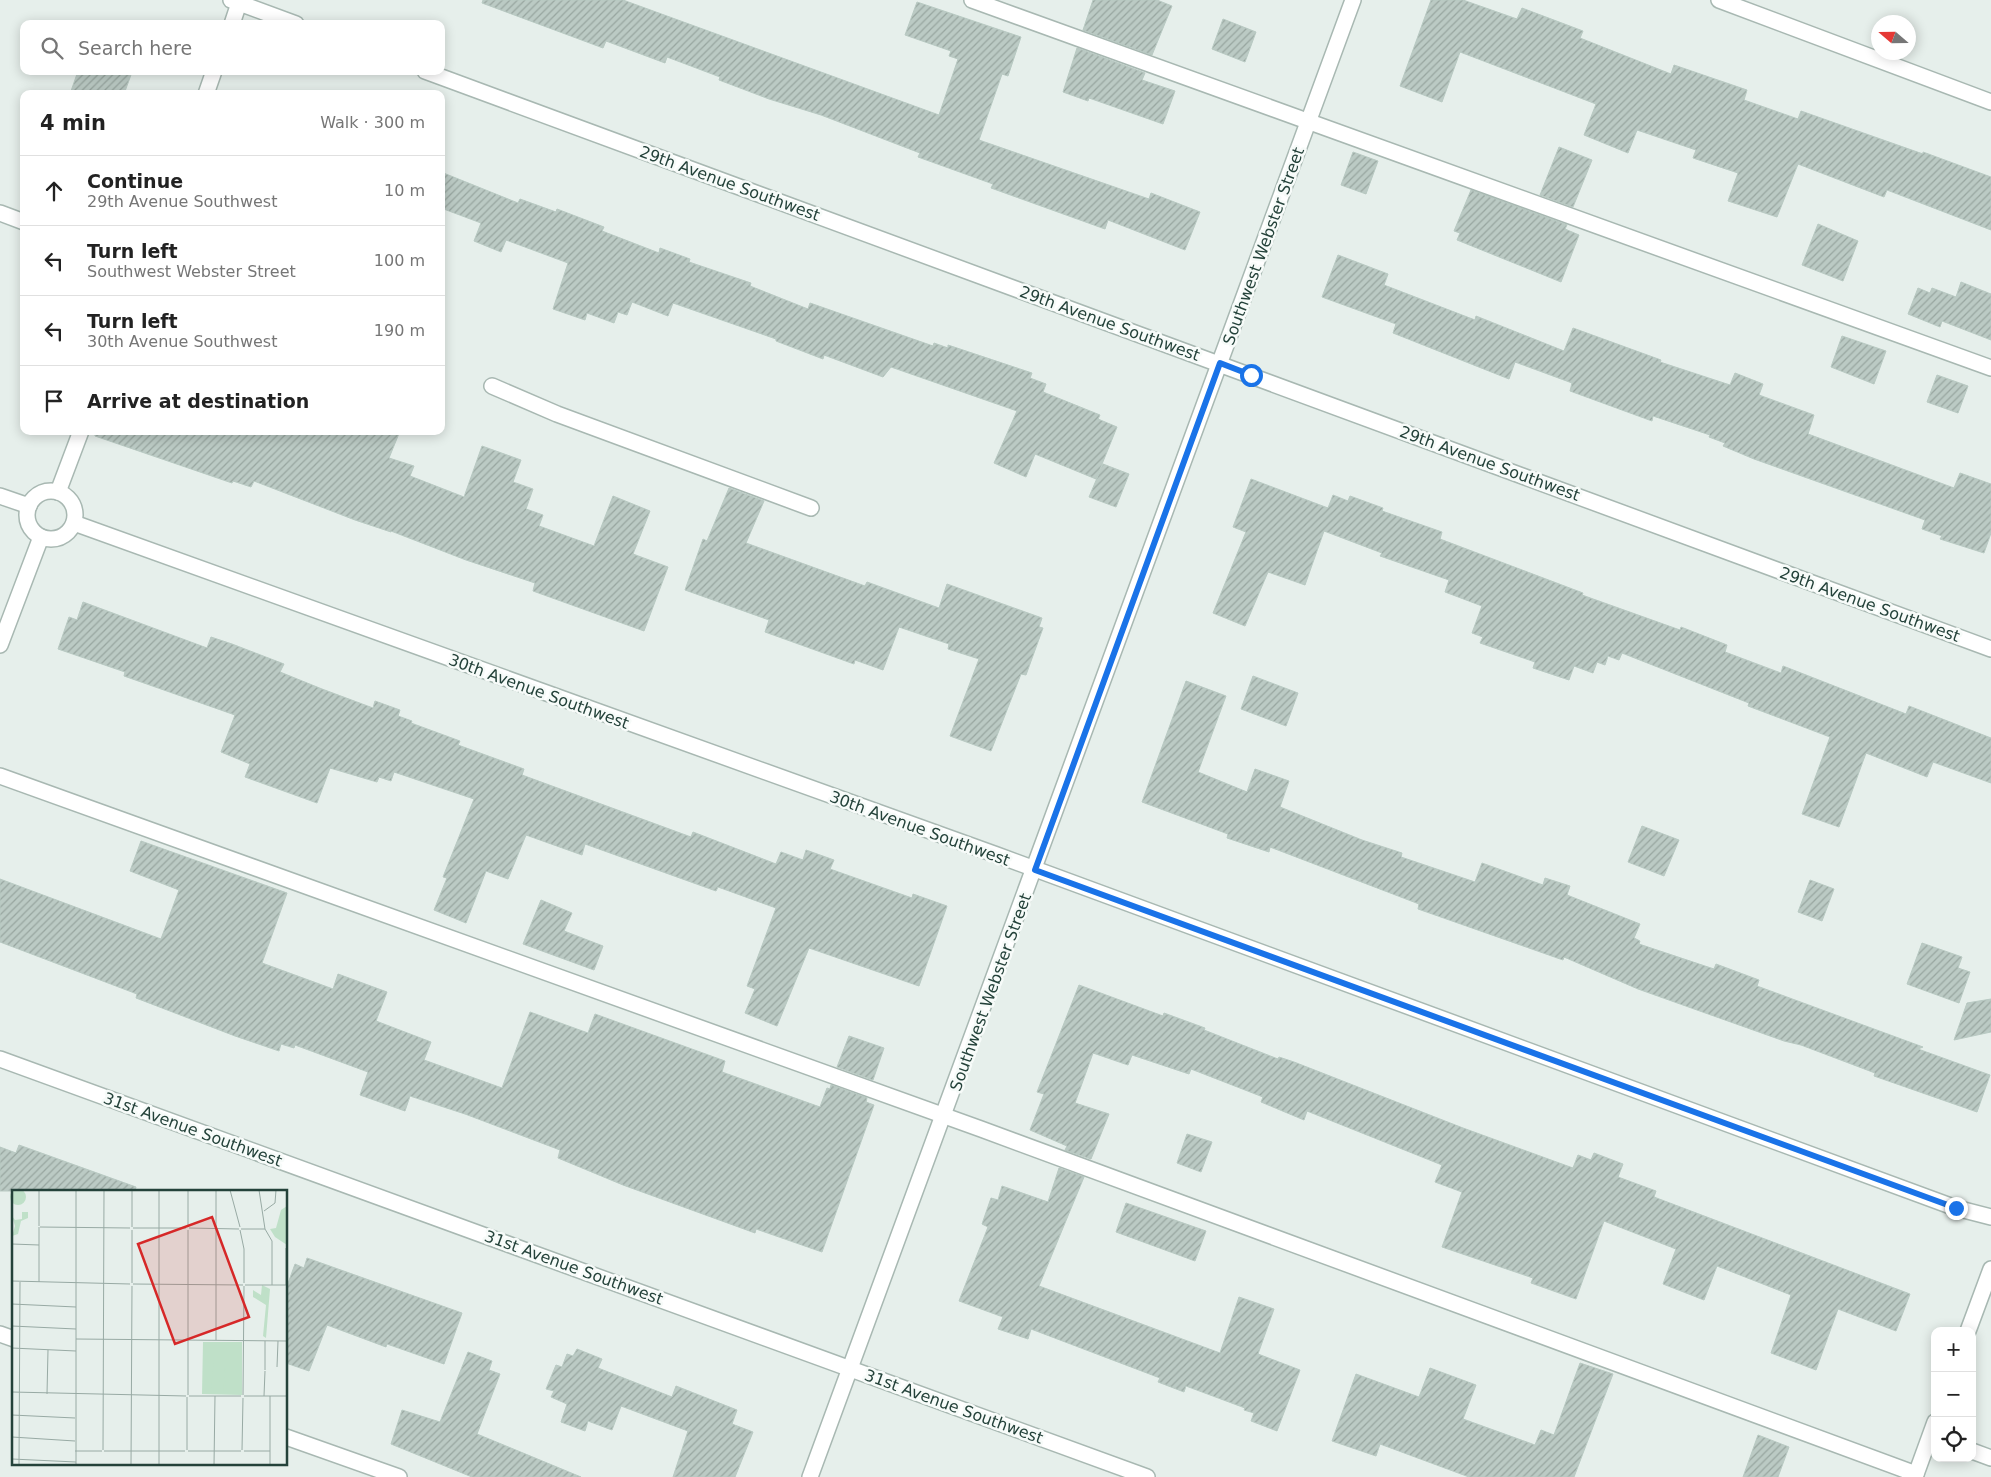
<!DOCTYPE html>
<html lang="en">
<head>
<meta charset="utf-8">
<style>
  :root { --surface:#fff; --page:#f2f2f2; --text:#222; --muted:#767676; --line:#e0e0e0 }
  body { margin:0; font-family:"DejaVu Sans",sans-serif; background:var(--page); color:var(--text) }
  .controls { position:absolute; right:15px; bottom:15px; display:grid; overflow:hidden; border-radius:10px; box-shadow:0 2px 12px #0003 }
  .controls button { width:45px; height:45px; display:grid; place-items:center; padding:0; border:0; border-bottom:1px solid var(--line); background:var(--surface); color:var(--text); font:25px sans-serif }
  .compass { position:absolute; left:1871px; top:15px; width:45px; height:45px; border-radius:50%; background:var(--surface); box-shadow:0 2px 12px #0003; rotate:290deg }
  .stop { position:absolute; width:15px; height:15px; margin:-11px; border:4px solid #1a73e8; border-radius:50%; background:#fff }
  .stop.end { background:#1a73e8; border-color:#fff; box-shadow:0 1px 5px #0008 }
  .list { margin:0; padding:0; list-style:none }
  h2 { display:flex; justify-content:space-between; align-items:center; height:65px; margin:0; padding:0 20px; font-size:21px }
  h2 small { font-size:16px; font-weight:400; color:var(--muted) }
  .list li { display:grid; grid-template-columns:32px 1fr auto; gap:15px; align-items:center; box-sizing:border-box; height:70px; padding:0 20px; border-top:1px solid var(--line) }
  .list b { display:block; font-size:19px; white-space:nowrap }
  .list p { margin:0; font-size:16px; white-space:nowrap; color:var(--muted) }
  .list em { font-size:16px; font-style:normal; color:var(--muted) }
  .icon { flex:none; width:28px; height:28px; fill:none; stroke:currentColor; stroke-width:2; stroke-linecap:round; stroke-linejoin:round }
  .map { position:relative; flex:none; width:1991px; height:1477px; overflow:hidden }
  .search { position:absolute; background:var(--surface); box-shadow:0 2px 12px #0003; left:20px; top:20px; width:425px; height:55px; display:flex; align-items:center; gap:12px; box-sizing:border-box; padding:0 18px; border-radius:10px; color:var(--muted); font-size:19px }
  .panel { position:absolute; background:var(--surface); box-shadow:0 2px 12px #0003; left:20px; top:90px; width:425px; height:345px; border-radius:10px }
  .map>svg:first-child { display:block }
</style>
</head>
<body>
<div class="map">
<svg width="1991" height="1477" viewBox="0 0 1991 1477">
  <defs>
    <pattern id="building-hatch" width="6" height="6" patternUnits="userSpaceOnUse" patternTransform="scale(1.25)"><rect width="6" height="6" fill="#bbcac4"/><path d="M-1 1l2-2M0 6l6-6M5 7l2-2" fill="none" stroke="#98a6a0"/></pattern>
  </defs>
  <rect width="100%" height="100%" fill="#e6efeb"/>
  <g fill="url(#building-hatch)" stroke="#b8c9c2">
    <polygon points="483,0 623,0 939,115 958,59 949,56 951,51 905,35 917,2 1021,37 1008,76 1002,74 979,140 1149,199 1151,193 1200,212 1185,250 1108,220 1105,229 991,188 993,184 918,157 920,153 821,115 769,99 719,80 720,77 667,57 665,63 606,41 603,48 482,3"/>
    <polygon points="1093,0 1157,0 1172,6 1152,55 1083,30"/>
    <polygon points="1431,0 1463,0 1517,19 1522,8 1583,31 1580,38 1671,74 1674,65 1747,90 1744,100 1798,119 1801,111 1923,154 1923,152 1991,177 1991,230 1887,190 1884,197 1798,164 1777,217 1728,201 1738,173 1693,158 1696,150 1637,130 1628,153 1584,135 1596,104 1460,52 1442,102 1400,86"/>
    <polygon points="1223,19 1256,32 1245,62 1212,49"/>
    <polygon points="1077,48 1145,73 1142,80 1175,91 1163,124 1089,98 1088,101 1063,92"/>
    <polygon points="78,71 131,71 132,72 124,94 70,94"/>
    <polygon points="1559,147 1592,160 1573,207 1540,195"/>
    <polygon points="1353,152 1378,161 1366,194 1341,185"/>
    <polygon points="441,172 518,203 520,199 556,212 557,209 604,227 602,231 659,253 660,248 690,259 689,262 751,283 750,286 808,309 810,303 933,346 934,343 948,348 948,345 1032,373 1030,378 1046,384 1043,392 1100,415 1098,419 1117,427 1096,479 1035,454 1026,477 994,463 1017,411 891,367 883,377 824,355 823,359 776,341 776,339 673,303 668,316 632,302 627,315 618,312 614,323 587,313 585,320 553,309 568,263 506,240 501,252 474,241 481,223 441,208"/>
    <polygon points="1471,190 1567,225 1565,229 1579,235 1561,282 1457,240 1460,233 1454,231"/>
    <polygon points="1818,224 1858,241 1843,281 1802,265"/>
    <polygon points="1338,255 1388,274 1384,285 1475,320 1476,316 1564,351 1573,328 1661,360 1660,362 1730,385 1735,373 1763,384 1759,395 1814,415 1808,434 1954,488 1960,473 1991,484 1991,533 1984,553 1940,539 1942,536 1922,529 1925,520 1754,459 1723,446 1725,443 1709,437 1710,435 1653,416 1652,421 1570,391 1572,383 1515,362 1509,379 1393,333 1396,324 1322,297"/>
    <polygon points="1961,282 1991,294 1991,340 1942,321 1940,327 1908,314 1918,288 1930,293 1932,288 1956,297"/>
    <polygon points="1842,336 1886,351 1874,384 1831,367"/>
    <polygon points="1937,375 1968,386 1958,413 1927,402"/>
    <polygon points="95,431 400,431 389,458 414,466 410,476 464,497 482,446 521,460 513,482 533,489 526,509 543,515 539,526 594,546 613,496 650,511 633,554 668,567 644,631 533,591 535,583 466,560 391,531 391,532 355,520 254,481 251,487 233,481 232,483 95,436"/>
    <polygon points="1103,464 1129,474 1116,507 1089,497"/>
    <polygon points="1251,479 1328,508 1333,495 1348,501 1350,496 1383,508 1382,511 1442,532 1440,539 1583,593 1582,595 1680,630 1681,627 1727,645 1725,652 1781,673 1783,666 1906,714 1909,706 1991,738 1991,783 1933,762 1927,777 1866,753 1839,827 1802,814 1830,737 1748,706 1749,703 1622,653 1619,660 1608,656 1605,665 1597,662 1593,673 1574,666 1569,680 1533,668 1535,662 1480,643 1483,637 1472,633 1482,606 1445,592 1449,580 1380,556 1382,553 1324,531 1305,585 1268,572 1245,626 1213,613 1246,532 1233,527"/>
    <polygon points="729,488 764,501 746,543 865,586 867,582 939,608 947,584 1042,618 1039,627 1043,628 1026,675 1021,674 991,751 950,736 979,659 948,649 949,644 899,627 883,670 855,660 854,664 765,632 769,620 685,590 703,539 707,541"/>
    <polygon points="83,602 207,648 211,637 232,644 284,664 280,672 322,689 373,708 375,701 400,710 398,716 412,721 411,723 460,741 458,745 524,769 522,775 691,837 693,832 776,864 781,852 803,860 806,850 834,860 830,869 912,898 913,894 947,906 919,986 809,948 777,1026 745,1013 755,989 747,986 776,908 718,887 716,891 585,844 582,855 526,835 508,879 486,871 466,923 434,910 447,878 443,877 474,799 394,772 391,781 379,777 377,782 330,768 317,803 245,777 250,764 221,752 235,715 124,676 125,672 58,649 69,617 77,620"/>
    <polygon points="1253,676 1298,693 1286,726 1241,709"/>
    <polygon points="1186,681 1226,696 1198,772 1247,792 1255,769 1289,781 1280,807 1362,840 1402,853 1401,857 1475,882 1482,863 1543,885 1545,878 1570,886 1567,895 1640,924 1634,938 1640,941 1639,944 1714,969 1716,964 1759,980 1757,986 1923,1047 1918,1049 1990,1075 1977,1112 1874,1076 1875,1073 1801,1045 1784,1041 1638,989 1564,957 1563,960 1418,909 1419,904 1270,847 1269,852 1227,838 1228,834 1142,802"/>
    <polygon points="1642,826 1679,840 1664,876 1628,862"/>
    <polygon points="141,841 287,893 262,963 333,989 338,974 387,992 376,1021 431,1042 424,1060 502,1088 530,1012 588,1033 595,1014 725,1061 722,1072 820,1107 827,1088 830,1089 831,1085 867,1098 866,1102 874,1105 822,1252 756,1229 755,1233 623,1185 558,1158 560,1150 465,1114 410,1096 405,1111 360,1095 368,1072 295,1045 294,1048 281,1044 279,1051 235,1036 136,998 137,994 0,942 0,879 161,939 179,890 130,871"/>
    <polygon points="1810,880 1834,889 1822,921 1798,912"/>
    <polygon points="541,900 572,913 564,931 603,946 594,970 523,944"/>
    <polygon points="1922,943 1962,957 1958,968 1970,972 1959,1003 1907,984"/>
    <polygon points="1079,985 1163,1016 1164,1013 1205,1028 1204,1030 1278,1059 1279,1057 1294,1062 1463,1128 1573,1168 1578,1155 1591,1160 1594,1153 1623,1164 1618,1177 1656,1191 1654,1197 1910,1294 1896,1331 1838,1309 1816,1370 1771,1353 1791,1295 1717,1266 1704,1300 1663,1284 1676,1249 1604,1221 1576,1299 1531,1283 1533,1278 1442,1247 1462,1192 1435,1182 1442,1165 1307,1111 1304,1120 1261,1102 1263,1097 1191,1069 1189,1074 1132,1055 1128,1065 1093,1053 1075,1103 1109,1114 1091,1159 1065,1150 1067,1146 1030,1130 1044,1094 1037,1092"/>
    <polygon points="1991,999 1991,1032 1954,1040 1967,1003"/>
    <polygon points="849,1036 884,1048 873,1080 837,1067"/>
    <polygon points="1187,1134 1212,1142 1201,1172 1177,1163"/>
    <polygon points="19,1145 136,1187 135,1191 0,1191 0,1147 16,1153"/>
    <polygon points="1059,1168 1084,1177 1039,1286 1220,1353 1239,1297 1274,1309 1258,1354 1300,1370 1277,1431 1251,1421 1254,1413 1244,1410 1245,1408 1186,1386 1184,1392 1158,1382 1160,1378 1031,1329 1028,1339 998,1329 1003,1317 959,1301 988,1227 982,1224 991,1198 998,1200 1002,1186 1048,1202"/>
    <polygon points="1126,1203 1206,1231 1195,1261 1116,1232"/>
    <polygon points="307,1258 462,1313 444,1364 387,1344 386,1347 327,1325 309,1371 286,1363 286,1289 295,1264 304,1268"/>
    <polygon points="577,1349 602,1359 598,1368 672,1397 676,1386 737,1410 732,1424 753,1432 735,1477 673,1477 688,1431 621,1406 612,1430 588,1421 585,1431 561,1422 567,1404 551,1397 554,1391 546,1389 556,1365 562,1367 567,1354 573,1356"/>
    <polygon points="468,1352 492,1361 489,1370 500,1374 477,1434 581,1477 472,1477 391,1444 402,1410 440,1422"/>
    <polygon points="1580,1363 1613,1374 1574,1477 1469,1477 1380,1444 1376,1456 1332,1441 1356,1374 1419,1397 1430,1368 1476,1385 1463,1419 1535,1445 1541,1430 1554,1435"/>
    <polygon points="1758,1435 1789,1447 1778,1477 1743,1477"/>
  </g>
  <g fill="none" stroke-linecap="round" stroke-linejoin="round">
    <g stroke="#a8b8b2" stroke-width="18">
      <g id="service">
        <polyline points="972,0 1991,368"/>
        <polyline points="0,213 24,222"/>
        <polyline points="492,386 557,414 811,508"/>
        <polyline points="0,776 981,1129 1916,1474"/>
        <polyline points="0,1334 14,1339"/>
        <polyline points="286,1437 399,1477"/>
        <polyline points="1972,1451 1991,1458"/>
      </g>
    </g>
    <g stroke="#a8b8b2" stroke-width="18">
      <g id="minor">
        <polyline points="231,0 296,24"/>
        <polyline points="1719,0 1991,102"/>
        <polyline points="232,24 240,0"/>
        <polyline points="425,71 1991,649"/>
        <polyline points="206,94 214,71"/>
        <circle cx="51" cy="515" r="24"/>
        <polyline points="58,492 81,431"/>
        <polyline points="0,496 29,506"/>
        <polyline points="74,523 997,855 1956,1208 1991,1217"/>
        <polyline points="0,645 41,537"/>
        <polyline points="0,1059 1147,1477"/>
        <polyline points="810,1477 1353,0"/>
      </g>
    </g>
    <g stroke="#a8b8b2" stroke-width="18">
      <g id="tertiary">
        <polyline points="1968,1331 1991,1269"/>
        <polyline points="1915,1477 1935,1422"/>
      </g>
    </g>
    <use href="#service" stroke="#fff" stroke-width="15"/>
    <use href="#minor" stroke="#fff" stroke-width="15"/>
    <use href="#tertiary" stroke="#fff" stroke-width="15"/>
  </g>
  <g fill="none" stroke-linecap="round" stroke-linejoin="round">
    <polyline stroke="#1a73e8" stroke-width="6" points="1251,375 1220,363 1035,870 1956,1208"/>
  </g>
  <g text-anchor="middle" stroke-width="5" stroke-linejoin="round" paint-order="stroke">
    <g font-size="16" fill="#24423a" stroke="#f7fbf9">
      <text transform="translate(730 183) rotate(20)" y="6">29th Avenue Southwest</text>
      <text transform="translate(1263 246) rotate(-70)" y="6">Southwest Webster Street</text>
      <text transform="translate(1110 323) rotate(20)" y="6">29th Avenue Southwest</text>
      <text transform="translate(1490 463) rotate(20)" y="6">29th Avenue Southwest</text>
      <text transform="translate(1870 604) rotate(20)" y="6">29th Avenue Southwest</text>
      <text transform="translate(539 691) rotate(20)" y="6">30th Avenue Southwest</text>
      <text transform="translate(920 828) rotate(20)" y="6">30th Avenue Southwest</text>
      <text transform="translate(990 992) rotate(-70)" y="6">Southwest Webster Street</text>
      <text transform="translate(193 1129) rotate(20)" y="6">31st Avenue Southwest</text>
      <text transform="translate(574 1267) rotate(20)" y="6">31st Avenue Southwest</text>
      <text transform="translate(954 1406) rotate(20)" y="6">31st Avenue Southwest</text>
    </g>
  </g>
  <g transform="translate(12 1190)">
    <rect width="275" height="275" fill="#e6efeb"/>
    <path d="M275 16V55L263 47 258 39 264 38 269 20ZM10 22H16V28L9 31 6 44 0 46 3 36 0 26 3 30 10 29ZM250 95 258 99 254 148 251 146 254 115 241 107V100L249 105Z" fill="#bfe0c8"/>
    <path d="M-2 7a8 8 0 1 1 16 0a8 8 0 1 1-16 0ZM191 152H230V205L190 204Z" fill="#bfe0c8"/>
    <path d="M202 170H225V197H214L213 177 212 188H204L211 194 212 201H199Z" fill="#bfe0c8"/>
    <path fill="none" stroke="#98aaa4" stroke-width="1" d="M27 0V36M120 0V37M176 0V37M218 0 228 37M247 0 253 39 260 51V95M252 21 263 13 264 0M28 37 118 38M121 38H174M177 38 227 39M229 39H253M120 40V93M176 40V205M228 40 232 59V93M0 54 27 55M274 58V95M0 91 118 94M27 92V37M121 94 231 95M233 95H275M0 114 64 117M0 136 64 139M64 149 275 151M204 150V0M0 158 64 161M265 177 266 151M253 180V151M0 202 174 206M35 204 36 160M231 205 232 96M177 206H229M232 206H275M252 206 253 181M0 225 63 228M0 247 63 251M91 260 92 0M175 260V207M230 260 231 208M63 261H90M92 261H173M176 261H229M232 261H258M0 269 64 272M7 275 8 92M64 275V0M119 275 120 96M147 275V0M202 275 203 206M258 275V206"/>
    <path fill="#d62828" fill-opacity="0.15" stroke="#d62828" stroke-width="2.5" d="M200 27 237 127 163 154 126 54Z"/>
    <rect width="275" height="275" fill="none" stroke="#24423a" stroke-width="2.5"/>
  </g>
</svg>
<div class="controls">
<button>+</button>
<button>−</button>
<button><svg class="icon" aria-label="locate" viewBox="0 0 24 24"><circle cx="12" cy="12" r="6"/><path d="M12 2v4M12 18v4M2 12h4M18 12h4"/></svg></button>
</div>
<svg class="compass" viewBox="-18 -18 36 36"><path d="M0-13l5 13h-10z" fill="#e53935"/><path d="M0 13l5-13h-10z" fill="#767676"/></svg>
<div class="stop" style="left:1251px;top:375px"></div>
<div class="stop end" style="left:1956px;top:1208px"></div>
<div class="search"><svg class="icon" aria-label="search" viewBox="0 0 24 24"><circle cx="10" cy="10" r="6"/><path d="M15 15l6 6"/></svg>Search here</div>
<section class="panel">
<h2>4 min<small>Walk · 300 m</small></h2>
<ul class="list">
<li><svg class="icon" aria-label="ahead" viewBox="0 0 24 24"><path d="M12 20V5M6 11l6-6 6 6"/></svg><div><b>Continue</b><p>29th Avenue Southwest</p></div><em>10 m</em></li>
<li><svg class="icon" aria-label="left" viewBox="0 0 24 24"><path d="M17 20v-9H6M10 6l-5 5 5 5"/></svg><div><b>Turn left</b><p>Southwest Webster Street</p></div><em>100 m</em></li>
<li><svg class="icon" aria-label="left" viewBox="0 0 24 24"><path d="M17 20v-9H6M10 6l-5 5 5 5"/></svg><div><b>Turn left</b><p>30th Avenue Southwest</p></div><em>190 m</em></li>
<li><svg class="icon" aria-label="arrive" viewBox="0 0 24 24"><path d="M6 21V4h12l-3 4 3 4H6"/></svg><div><b>Arrive at destination</b></div></li>
</ul>
</section>
</div>
</body>
</html>
